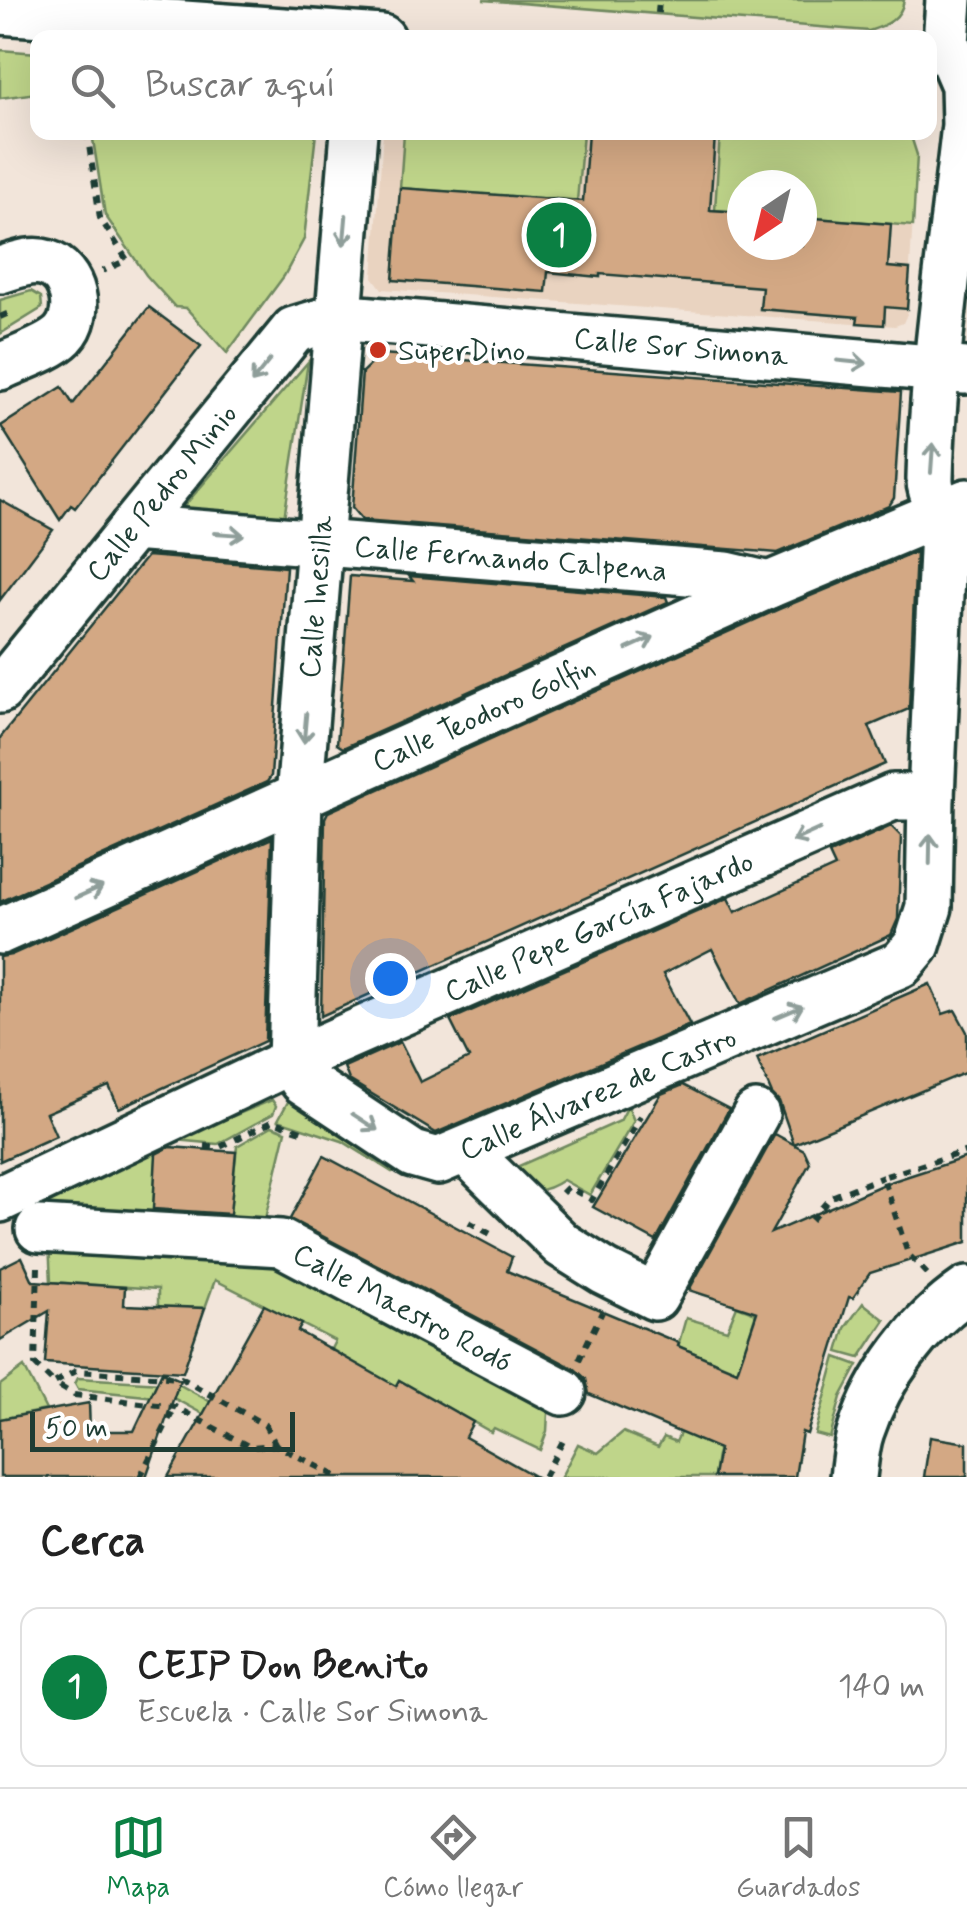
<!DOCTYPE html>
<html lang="es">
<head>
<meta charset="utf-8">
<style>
  :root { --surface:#fff; --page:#f2f2f2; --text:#222; --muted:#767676; --line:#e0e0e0; --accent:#0b8043 }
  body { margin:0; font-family:Mynerve,sans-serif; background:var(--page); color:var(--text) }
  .compass { position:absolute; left:727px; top:170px; width:90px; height:90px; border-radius:50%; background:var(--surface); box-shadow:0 10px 40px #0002; rotate:215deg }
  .scale { position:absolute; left:30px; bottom:25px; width:265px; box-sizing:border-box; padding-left:10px; border:5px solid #1f3d34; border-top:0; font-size:28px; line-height:35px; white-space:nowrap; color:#1f3d34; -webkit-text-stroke:8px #fff; paint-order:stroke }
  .you { position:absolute; left:390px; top:978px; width:35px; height:35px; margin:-25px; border:8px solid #fff; border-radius:50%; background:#1a73e8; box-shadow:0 0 0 15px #1a73e833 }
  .badge { display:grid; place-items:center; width:65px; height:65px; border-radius:50%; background:var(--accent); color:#fff; font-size:32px; font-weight:700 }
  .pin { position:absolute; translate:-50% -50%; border:5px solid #fff; box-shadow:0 2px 10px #0006 }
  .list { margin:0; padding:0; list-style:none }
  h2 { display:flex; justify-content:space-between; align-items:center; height:130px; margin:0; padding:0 40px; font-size:42px }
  h2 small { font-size:32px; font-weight:400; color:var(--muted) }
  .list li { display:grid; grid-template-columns:65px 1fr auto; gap:30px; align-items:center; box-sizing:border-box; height:160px; margin:0 20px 20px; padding:0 20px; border:2px solid var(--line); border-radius:20px }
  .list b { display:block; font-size:38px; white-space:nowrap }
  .list p { margin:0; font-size:32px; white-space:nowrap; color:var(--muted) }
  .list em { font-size:32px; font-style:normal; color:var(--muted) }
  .icon { flex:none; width:55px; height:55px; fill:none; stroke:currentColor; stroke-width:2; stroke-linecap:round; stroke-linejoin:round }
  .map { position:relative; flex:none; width:967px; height:1477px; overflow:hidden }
  .search { position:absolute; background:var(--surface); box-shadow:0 10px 40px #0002; left:30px; right:30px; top:30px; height:110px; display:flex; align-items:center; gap:25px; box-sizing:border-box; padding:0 35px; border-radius:20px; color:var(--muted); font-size:38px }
  .sheet { height:310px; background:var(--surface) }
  nav { display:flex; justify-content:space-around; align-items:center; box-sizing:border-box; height:140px; border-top:2px solid var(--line); background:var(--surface); font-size:28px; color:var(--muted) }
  nav a { display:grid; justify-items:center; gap:5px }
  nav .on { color:var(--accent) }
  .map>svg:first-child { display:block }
</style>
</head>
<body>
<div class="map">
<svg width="967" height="1477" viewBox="0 0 967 1477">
  <rect width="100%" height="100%" fill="#f2e5da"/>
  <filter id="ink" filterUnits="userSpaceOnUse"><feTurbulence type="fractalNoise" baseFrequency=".01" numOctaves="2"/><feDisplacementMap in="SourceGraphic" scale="20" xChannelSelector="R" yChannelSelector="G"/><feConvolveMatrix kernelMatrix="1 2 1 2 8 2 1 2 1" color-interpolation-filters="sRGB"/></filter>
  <g filter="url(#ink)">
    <path fill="#e9d3c0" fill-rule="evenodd" d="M910 132 917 155 907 314 903 323 895 326 382 289 373 277 383 133ZM742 185H802V245H742Z"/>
    <g fill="#bfd58a" stroke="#6f895f" stroke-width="2.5">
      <path d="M483 0H904C901 19 887 25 869 31Z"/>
      <polygon points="0,50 37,53 37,93 0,98"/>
      <polygon points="92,133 316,133 304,239 284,276 227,353 186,308 175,307 146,275 105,215"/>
      <polygon points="404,133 583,133 577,201 400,188"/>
      <polygon points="720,133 910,133 917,155 913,226 802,217 802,185 742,185 742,212 715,210"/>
      <polygon points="31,291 41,297 42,308 0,334 0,300"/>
      <polygon points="308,362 283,525 174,518"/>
      <polygon points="272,1100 276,1106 273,1114 218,1144 175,1140"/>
      <polygon points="289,1100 398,1165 399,1169 392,1172 342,1141 278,1120"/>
      <path d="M628 1106 634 1121 590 1195 563 1180C538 1197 526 1191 503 1173L620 1121Z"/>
      <polygon points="272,1126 286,1131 263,1227 228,1227 237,1146"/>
      <polygon points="157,1146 152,1227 41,1207 52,1195"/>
      <polygon points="49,1242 276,1257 549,1395 547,1431 540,1450 494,1428 491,1432 399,1380 390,1395 359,1377 363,1368 331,1349 335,1341 215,1280 205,1308 158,1307 158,1289 51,1282"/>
      <polygon points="863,1303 885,1320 860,1358 838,1352 845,1328"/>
      <polygon points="737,1306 756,1313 749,1336 754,1338 717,1455 714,1477 561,1477 578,1444 598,1453 623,1432 658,1447 664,1437 676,1442 713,1361 678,1346 686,1318 727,1330"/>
      <polygon points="836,1357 858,1365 841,1397 830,1438 815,1434"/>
      <polygon points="24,1367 46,1410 0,1419 0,1385"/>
      <polygon points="78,1378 178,1384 260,1429 251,1440 175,1399 78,1389 75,1384"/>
    </g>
    <g fill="#d3a884" stroke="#1f3d34" stroke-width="2.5">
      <polygon points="588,132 715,135 710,210 742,212 742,245 802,245 802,217 891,224 888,267 910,269 907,309 885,307 884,325 857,323 858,317 760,309 762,287 600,274 600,277 548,272 546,292 393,280 400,188 583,201"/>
      <polygon points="149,307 201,346 75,508 71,505 60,520 1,426 62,387 73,404"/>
      <polygon points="381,354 901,392 894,498 889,506 778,553 362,520 352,508 362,372"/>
      <polygon points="0,500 53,530 0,600"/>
      <polygon points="916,552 909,709 869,726 885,764 321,1016 325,818 328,812 779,609"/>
      <polygon points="147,556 286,567 271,776 267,782 0,902 0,738"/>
      <polygon points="350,576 413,581 409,576 666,597 668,602 343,748 337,744"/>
      <polygon points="891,826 901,836 898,919 891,935 740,1004 712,949 663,974 690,1025 436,1133 349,1080 344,1067 400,1042 420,1082 469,1058 450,1020 728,898 735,912 835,867 829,854"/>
      <polygon points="272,838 265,1041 119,1108 109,1086 46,1113 56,1136 0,1161 0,957 11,955"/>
      <polygon points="930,984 943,1014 955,1010 967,1032 967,1072 794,1144 779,1101 772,1094 757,1059"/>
      <polygon points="683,1085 729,1109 656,1241 593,1207 661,1094"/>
      <polygon points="775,1134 804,1150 810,1163 771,1233 884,1184 967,1157 967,1242 870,1273 853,1298 849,1297 807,1434 802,1432 795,1477 714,1477 719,1449 589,1394 586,1379 575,1369 290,1219 324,1156 512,1257 507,1271 679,1343 678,1346 737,1371 757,1312 689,1290"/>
      <polygon points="170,1147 236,1152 230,1214 153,1209 156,1154"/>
      <polygon points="22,1257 33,1281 125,1287 124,1305 205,1308 183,1372 45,1363 49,1311 0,1340 0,1268"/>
      <polygon points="264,1305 302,1324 298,1331 396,1386 399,1380 473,1422 465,1437 536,1477 168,1477"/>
      <polygon points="162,1372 180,1380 146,1477 0,1477 0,1419 89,1403 90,1431 134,1431"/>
      <polygon points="930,1437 967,1443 967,1477 924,1477"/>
    </g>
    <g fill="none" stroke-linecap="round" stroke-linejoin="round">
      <g stroke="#1f3d34" stroke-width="52">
        <g id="minor">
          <polyline points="0,11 382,38"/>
          <path d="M0 270C14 266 31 258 46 263 74 271 83 314 63 335 49 349 19 358 0 367"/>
          <path id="s1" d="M132 528 726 575 769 585"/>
          <path id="s2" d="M0 690 294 330 337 317 965 371"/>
          <path id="s3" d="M0 931 769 585 967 502"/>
          <path id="s4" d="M291 1061 303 1081 413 1154 438 1161 901 964 917 945 929 907 931 797 943 529C943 506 929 496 930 478 933 361 952 242 965 125L964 85 946 43 949 0"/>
          <path id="s5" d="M291 1061 299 798 354 132"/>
          <polyline points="466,1151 562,1245 605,1272 655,1297 756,1114"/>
          <path id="s6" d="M0 1199 291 1061 893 797H931"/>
          <path id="s7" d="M39 1229 281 1243 563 1392"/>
          <path d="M853 1477C855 1462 856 1445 861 1431 879 1376 919 1323 967 1290"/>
        </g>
      </g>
      <g stroke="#1f3d34" stroke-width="6" stroke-dasharray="8 8" stroke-linecap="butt">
        <polyline points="658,13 659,0"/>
        <polyline points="87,132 100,218 127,260 103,271"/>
        <polyline points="0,317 14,311"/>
        <polyline points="205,1146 220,1147 273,1121 304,1132"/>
        <polyline points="562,1193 568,1187 592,1200 641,1116"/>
        <polyline points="811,1220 831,1197 883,1177"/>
        <polyline points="469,1222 494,1236"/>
        <polyline points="38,1267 35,1364 54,1383"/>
        <polyline points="927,1274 908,1254 883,1177 967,1151"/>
        <polyline points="579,1360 602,1312"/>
        <polyline points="276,1445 265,1425 181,1378 76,1371 54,1383 74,1395 175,1407 250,1447 276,1445 338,1477"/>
        <polyline points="140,1477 175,1407"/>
        <polyline points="544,1477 564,1439"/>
      </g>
      <use href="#minor" stroke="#fff" stroke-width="45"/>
    </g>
    <defs><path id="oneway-shaft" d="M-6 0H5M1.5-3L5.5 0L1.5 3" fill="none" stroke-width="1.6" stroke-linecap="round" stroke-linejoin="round" transform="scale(2.5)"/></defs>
    <g stroke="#8f9e9a">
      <use href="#oneway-shaft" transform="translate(345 230) rotate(95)"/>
      <use href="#oneway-shaft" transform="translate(852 362) rotate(6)"/>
      <use href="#oneway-shaft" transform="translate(261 371) rotate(129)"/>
      <use href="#oneway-shaft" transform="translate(932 458) rotate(-86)"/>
      <use href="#oneway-shaft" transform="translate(229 534) rotate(4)"/>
      <use href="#oneway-shaft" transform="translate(640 643) rotate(-24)"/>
      <use href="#oneway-shaft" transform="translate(305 728) rotate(95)"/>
      <use href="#oneway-shaft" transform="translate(806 835) rotate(156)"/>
      <use href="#oneway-shaft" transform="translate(930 849) rotate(-89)"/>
      <use href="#oneway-shaft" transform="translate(89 892) rotate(-24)"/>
      <use href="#oneway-shaft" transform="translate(789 1012) rotate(-23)"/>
      <use href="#oneway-shaft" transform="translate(365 1122) rotate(33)"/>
    </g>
  </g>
  <circle fill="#c8321e" stroke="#fff" stroke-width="4" cx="378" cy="350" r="10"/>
  <g text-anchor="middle" stroke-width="8" stroke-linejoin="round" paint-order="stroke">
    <g font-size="30" fill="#1f3d34" stroke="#fff">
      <text dy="10" stroke="none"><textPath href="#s2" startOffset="855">Calle Sor Simona</textPath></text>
      <text dy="10" stroke="none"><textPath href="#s2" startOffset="255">Calle Pedro Minio</textPath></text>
      <text dy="10" stroke="none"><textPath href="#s1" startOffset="380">Calle Fernando Calpena</textPath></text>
      <text dy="10" stroke="none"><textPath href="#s5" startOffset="465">Calle Inesilla</textPath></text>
      <text dy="10" stroke="none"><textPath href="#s3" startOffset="530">Calle Teodoro Golfin</textPath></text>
      <text dy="10" stroke="none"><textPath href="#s6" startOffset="658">Calle Pepe García Fajardo</textPath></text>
      <text dy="10" stroke="none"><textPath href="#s4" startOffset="355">Calle Álvarez de Castro</textPath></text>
      <text dy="10" stroke="none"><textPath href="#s7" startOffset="380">Calle Maestro Rodó</textPath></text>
    </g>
    <g font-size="30" fill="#1f3d34" stroke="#fff" text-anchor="start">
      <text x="398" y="360">SuperDino</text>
    </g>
  </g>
</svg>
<svg class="compass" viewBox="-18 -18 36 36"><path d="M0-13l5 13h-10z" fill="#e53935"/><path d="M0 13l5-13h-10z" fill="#767676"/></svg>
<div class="scale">50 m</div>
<div class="you"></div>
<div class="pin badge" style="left:559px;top:235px">1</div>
<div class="search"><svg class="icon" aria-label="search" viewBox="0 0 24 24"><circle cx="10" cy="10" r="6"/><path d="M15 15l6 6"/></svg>Buscar aquí</div>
</div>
<section class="sheet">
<h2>Cerca<small></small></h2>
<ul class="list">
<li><span class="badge">1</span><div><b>CEIP Don Benito</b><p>Escuela · Calle Sor Simona</p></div><em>140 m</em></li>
</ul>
</section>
<nav>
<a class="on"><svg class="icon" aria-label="map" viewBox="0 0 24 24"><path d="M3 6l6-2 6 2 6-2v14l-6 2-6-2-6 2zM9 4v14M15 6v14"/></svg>Mapa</a>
<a><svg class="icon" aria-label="directions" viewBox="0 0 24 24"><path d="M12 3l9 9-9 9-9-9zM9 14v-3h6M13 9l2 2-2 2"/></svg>Cómo llegar</a>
<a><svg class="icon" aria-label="saved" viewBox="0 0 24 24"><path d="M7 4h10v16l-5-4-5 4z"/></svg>Guardados</a>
</nav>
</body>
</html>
